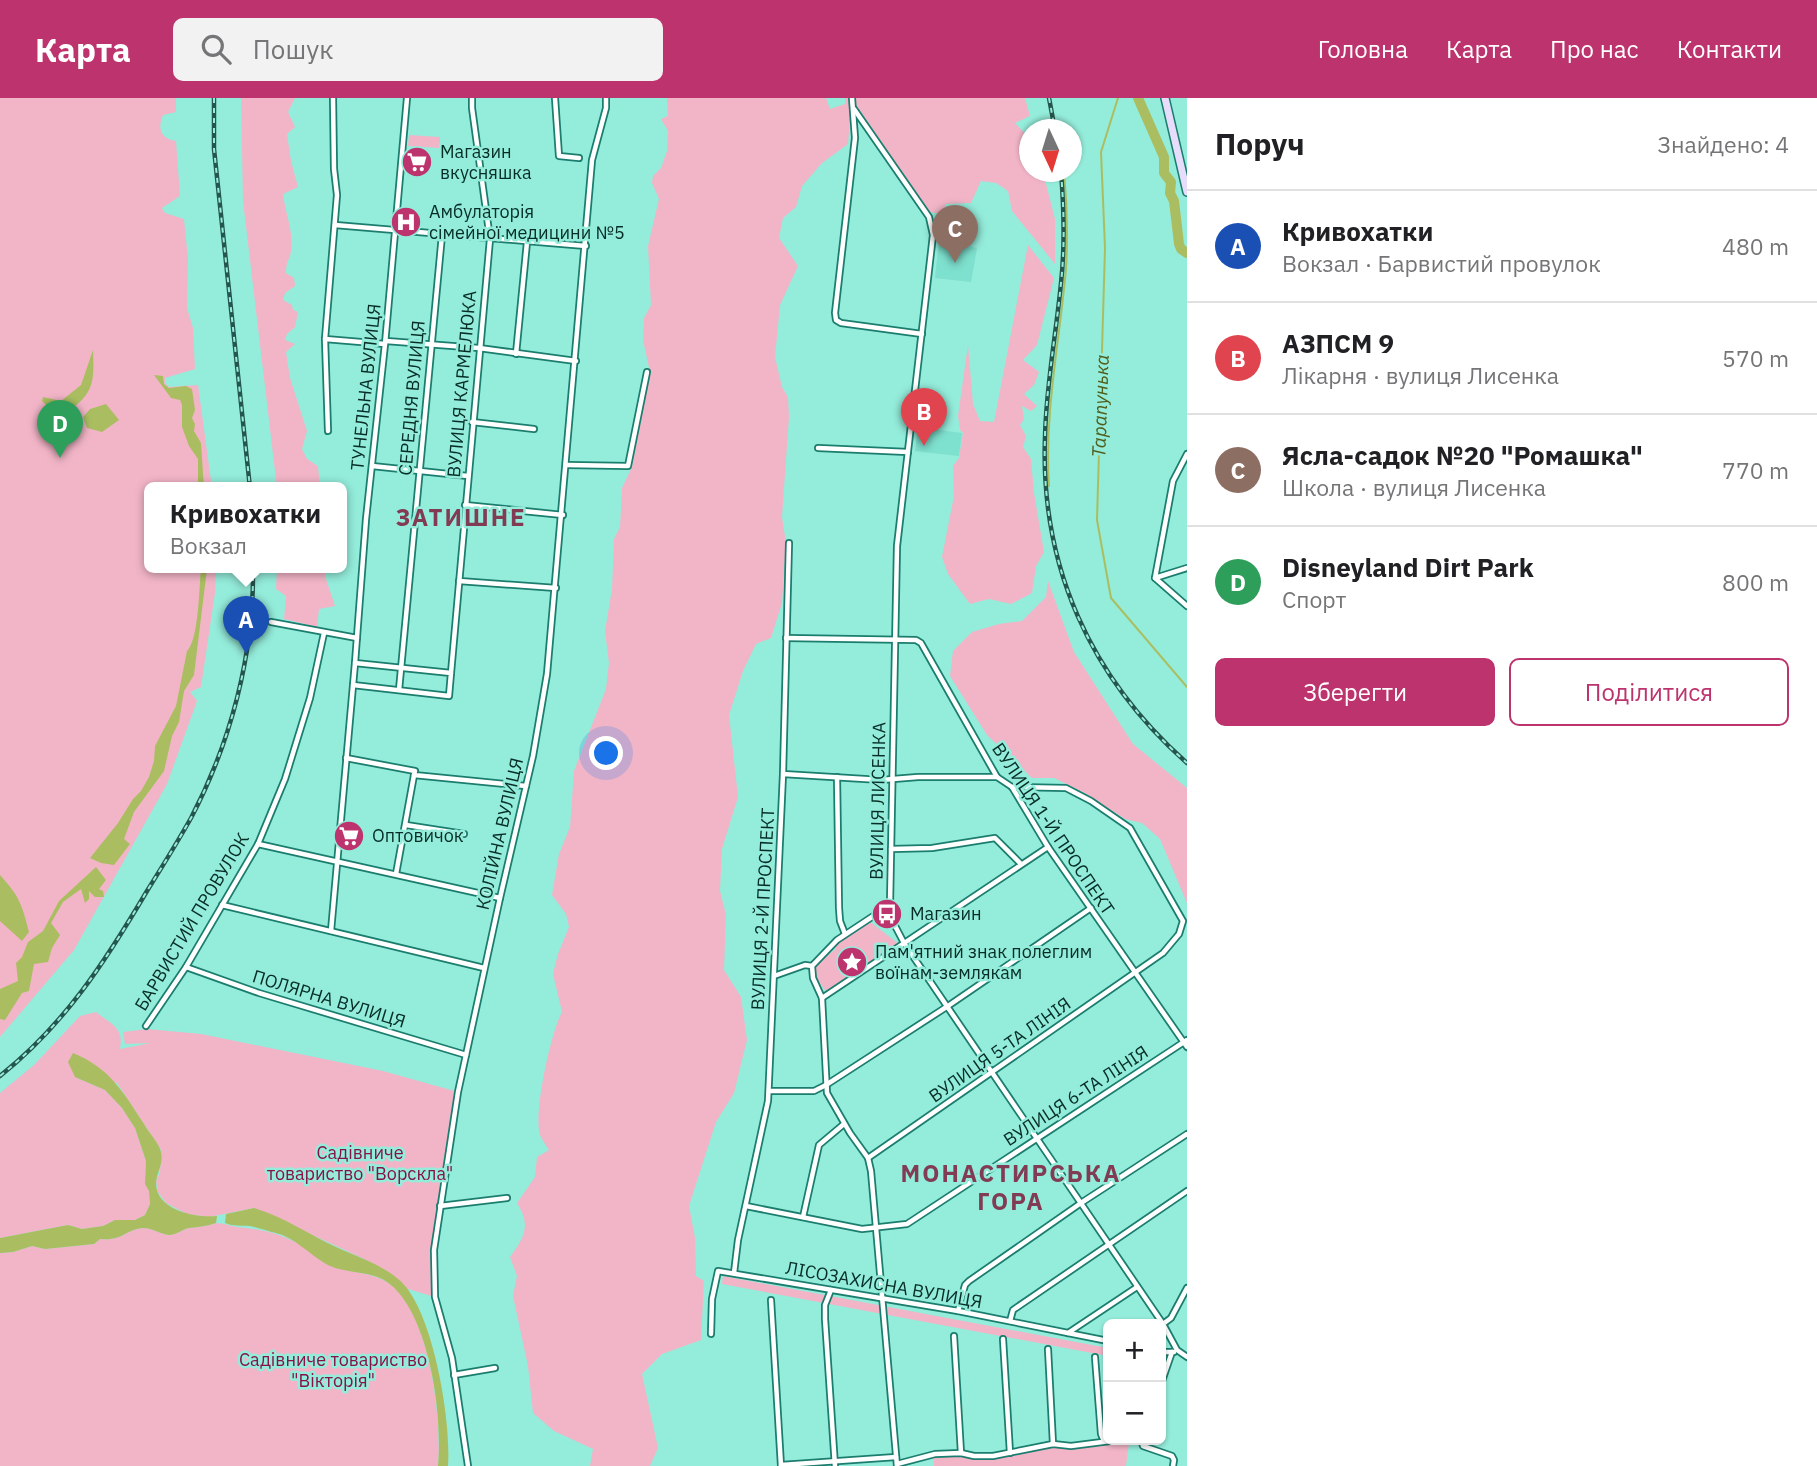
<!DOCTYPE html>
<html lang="uk">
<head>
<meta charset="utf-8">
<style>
  :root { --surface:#fff; --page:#f2f2f2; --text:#202124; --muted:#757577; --line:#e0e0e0; --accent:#bd336d }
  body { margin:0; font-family:"IBM Plex Sans",sans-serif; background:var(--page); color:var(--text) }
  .controls { position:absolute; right:21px; bottom:21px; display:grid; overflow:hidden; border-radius:10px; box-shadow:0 2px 5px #0004 }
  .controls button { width:63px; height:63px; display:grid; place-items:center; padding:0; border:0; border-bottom:2px solid var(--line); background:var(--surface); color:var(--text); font:35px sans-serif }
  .compass { position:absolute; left:1019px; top:21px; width:63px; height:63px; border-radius:50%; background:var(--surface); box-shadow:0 2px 5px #0004; rotate:176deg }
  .you { position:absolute; left:607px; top:656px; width:24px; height:24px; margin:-18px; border:5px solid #fff; border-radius:50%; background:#1a73e8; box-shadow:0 0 0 10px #1a73e833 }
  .badge { display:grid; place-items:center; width:46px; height:46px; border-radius:50%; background:var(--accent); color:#fff; font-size:23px; font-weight:700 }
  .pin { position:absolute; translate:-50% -58px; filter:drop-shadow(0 2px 4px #0008) }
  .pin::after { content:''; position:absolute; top:37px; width:24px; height:21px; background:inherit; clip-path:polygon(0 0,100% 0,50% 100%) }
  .popup { position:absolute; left:144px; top:384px; width:203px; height:91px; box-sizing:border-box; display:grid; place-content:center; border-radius:10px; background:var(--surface); filter:drop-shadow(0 2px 5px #0005); font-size:23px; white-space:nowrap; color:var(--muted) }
  .popup b { font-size:26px; color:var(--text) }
  .popup::after { content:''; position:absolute; left:50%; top:100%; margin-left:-14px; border:14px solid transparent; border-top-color:var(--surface) }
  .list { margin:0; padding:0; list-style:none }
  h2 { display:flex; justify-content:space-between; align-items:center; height:91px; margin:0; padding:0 28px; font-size:30px }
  h2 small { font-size:23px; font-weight:400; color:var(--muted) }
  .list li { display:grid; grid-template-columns:46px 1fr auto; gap:21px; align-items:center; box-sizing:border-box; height:112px; padding:0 28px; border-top:2px solid var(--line) }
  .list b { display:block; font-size:26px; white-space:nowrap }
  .list p { margin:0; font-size:23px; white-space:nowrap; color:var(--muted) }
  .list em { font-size:23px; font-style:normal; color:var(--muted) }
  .actions { display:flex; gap:14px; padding:21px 28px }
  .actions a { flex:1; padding:16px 0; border:2px solid var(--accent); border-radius:10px; text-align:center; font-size:24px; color:var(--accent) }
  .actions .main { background:var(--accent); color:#fff }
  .icon { flex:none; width:38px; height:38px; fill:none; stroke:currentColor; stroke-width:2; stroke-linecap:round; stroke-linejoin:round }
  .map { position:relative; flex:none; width:1187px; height:1368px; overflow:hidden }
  header { display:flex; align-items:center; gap:42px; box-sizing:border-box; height:98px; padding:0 35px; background:var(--accent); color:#fff }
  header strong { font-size:33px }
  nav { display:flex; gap:38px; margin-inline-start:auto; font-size:24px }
  .search { width:490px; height:63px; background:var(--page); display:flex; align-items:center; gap:18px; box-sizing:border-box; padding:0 24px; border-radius:10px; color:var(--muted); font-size:26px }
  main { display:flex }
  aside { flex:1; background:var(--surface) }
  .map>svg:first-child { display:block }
</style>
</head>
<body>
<header>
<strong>Карта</strong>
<div class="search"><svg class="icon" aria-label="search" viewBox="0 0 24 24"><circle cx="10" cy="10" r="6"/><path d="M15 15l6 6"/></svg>Пошук</div>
<nav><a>Головна</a><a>Карта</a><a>Про нас</a><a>Контакти</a></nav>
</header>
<main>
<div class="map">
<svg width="1187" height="1368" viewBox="0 0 1187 1368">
  <rect width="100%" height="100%" fill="#94ecda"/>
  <g fill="#7ee0ce">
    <polygon points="939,142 977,150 971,184 935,180"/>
    <polygon points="918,329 962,335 959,358 915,353"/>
  </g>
  <g fill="#f2b5c7">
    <path d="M0 0H176V14L163 17C157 31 161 41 176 43L180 98 162 110 165 115 184 121 188 161 187 210 193 230 195 271 165 280V285L169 289 198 287 212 390H150V470H216L215 495 201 589 190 594 197 603 167 686 74 852 0 939Z"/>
    <path d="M241 0H295L288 14 295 29 287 36 291 63 298 89 283 96C285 115 294 134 291 153 290 162 286 162 286 175L294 180 295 188 285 195 283 202 292 207 293 212 298 214 295 229 287 236 285 242 295 246 286 254 290 280 307 333 302 351 307 361 318 368 320 390H277L243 103Z"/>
    <path d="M667 0H826L830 11 845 6V0H1025L1030 18 1015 25 1029 40 1030 74H1043L1055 121V166L1012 113 1008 93 996 85 981 83 971 105 946 106 942 116 929 114 858 10 850 22 848 46 822 65 802 88 796 109 783 120 779 140 798 168 780 207 775 259 782 289 788 299 789 319 782 419 786 445 782 505 771 540 756 546 743 573 729 617 738 699 722 751 720 793 726 817 724 872 741 899 747 942 734 995 716 1024 689 1108 695 1140 696 1178 704 1183 701 1242 662 1256 642 1276 658 1350 650 1368H590L593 1351 554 1333 533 1315 528 1268 513 1198 517 1178 510 1159C525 1139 531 1127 517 1105L535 1079 537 1059 549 1052C546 1047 542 1042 540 1037 533 1016 551 934 562 914L553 876 558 856 569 829 566 816 552 797 559 756 570 729 574 673 606 591 609 565 605 533 612 491 614 441 620 429 622 390 632 369 650 274 643 242 644 220 651 207 648 148 659 101 652 85 653 78 661 70 667 53 668 33 661 21 668 18Z"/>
    <polygon points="409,37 440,39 440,50 408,48"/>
    <polygon points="1028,147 1054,180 1037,247 1023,262 1039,274 1034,287 1024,296 1037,308 1031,313 1022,308 1024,321 1020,327 1026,338 1023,349 1031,361 1034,395 1044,454 1036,468 1032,495 1011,506 989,501 970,506 948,476 942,459 954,398 953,368 959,360 963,335 960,332 958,318 968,247 973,306 980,323 994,324"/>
    <polygon points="277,470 325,470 325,478 335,508 319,511 317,529 284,521 286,498 276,491"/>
    <polygon points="1048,483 1074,554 1133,646 1187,690 1187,805 1160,741 1142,725 1125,721 1083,694 1054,680 1032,680 987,637 950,578 953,553 972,534 999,526 1022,523 1046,499"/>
    <polygon points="869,823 899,846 827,895 815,878 815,867 836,851 836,846"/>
    <path d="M96 914C112 927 124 929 120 951L150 945 125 946 123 934 147 931 201 936 383 973 458 994 434 1152 435 1199 408 1191 395 1179 362 1160 254 1110 209 1119 187 1116 166 1105 158 1094 156 1083 160 1074 161 1052 117 985 75 979 105 992 122 1010 135 1030 146 1063 145 1077 149 1093 150 1106 145 1117 135 1122H115L103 1128 82 1131 68 1127 0 1140V995L34 967 80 918Z"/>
    <path d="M216 1125C224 1125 230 1128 237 1129 263 1131 285 1136 307 1151 313 1155 318 1161 324 1164 343 1176 371 1172 390 1186 430 1216 442 1321 438 1368H0V1155L13 1154 32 1148 45 1151 94 1146 100 1141C123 1143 125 1132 142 1130 151 1129 160 1136 169 1137 177 1137 182 1131 189 1130 198 1129 207 1128 216 1125Z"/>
    <polygon points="723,1178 1108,1250 1108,1258 722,1186"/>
    <polygon points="1113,1344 1129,1345 1126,1368 934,1368 934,1360 960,1358 978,1361 995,1360 1054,1349 1074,1349"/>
  </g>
  <g fill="#aabe61">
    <path d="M93 252C94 283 95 295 67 314L50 311 42 303 43 299 61 303 81 287Z"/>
    <polygon points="154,277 163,278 164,286 169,290 186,288 192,291 195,312 192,320 195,326 194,333 201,345 204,390 198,390 198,361 189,348 182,329 182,307 180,302 171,300"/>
    <polygon points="106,306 119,322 102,334 87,330 83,319 90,311"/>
    <path d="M201 470 207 471 194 577 184 593 179 624 172 638 164 673 134 714 124 741 130 746 114 767 101 765 90 760 118 725 133 701 141 693 149 679 154 663 155 648 176 608 187 553C199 541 199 489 201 470Z"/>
    <polygon points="96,769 106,782 99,791 103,793 104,799 95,799 89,793 89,801 85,805 81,791 63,804 51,825 60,837 52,850 48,864 34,866 29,893 22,895 5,922 0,921 0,891 18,883 16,865 22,859 28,844 43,833 59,803"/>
    <path d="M0 777C20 799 22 807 29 834L22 843 0 823Z"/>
    <path d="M73 955C110 970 123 994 144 1026 149 1035 159 1045 161 1054 164 1066 156 1075 156 1086 157 1113 197 1120 217 1118L216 1125C207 1128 199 1129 189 1130 182 1131 177 1137 169 1137 160 1136 151 1129 142 1130 125 1132 123 1143 100 1141L94 1146 45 1151 32 1148 13 1154 0 1155V1140L68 1127 82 1131 103 1128 115 1122H135L145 1117 150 1106 149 1093 145 1086 146 1063 135 1030 122 1010 105 992 75 979 68 964Z"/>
    <path d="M254 1110C284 1119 308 1136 336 1149 359 1160 394 1170 409 1193 435 1230 451 1323 448 1368H438C443 1319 430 1220 391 1187 373 1171 346 1177 326 1166 309 1156 295 1140 276 1135 268 1133 259 1130 250 1128 241 1127 234 1129 225 1125L226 1116Z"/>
  </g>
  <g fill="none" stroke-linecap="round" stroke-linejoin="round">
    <g stroke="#aabe61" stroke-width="2">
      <polyline points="1118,0 1101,54 1105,150 1097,422 1111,500 1187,589"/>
      <path d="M1049 388C1044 314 1060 242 1066 170 1068 137 1067 105 1064 74"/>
    </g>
    <polyline stroke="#aabe61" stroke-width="10" points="1138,0 1164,59 1164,75 1171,84 1170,95 1174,103 1179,146 1181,151 1187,155"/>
    <g stroke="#1b7d6e" stroke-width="8">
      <g id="street">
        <polyline points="555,0 559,58 579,60"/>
        <polyline points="852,0 855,40 835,215 836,222 841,225 922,236"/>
        <polyline points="854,11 929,119 933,137 897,448 890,806 893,824 904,845 1163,1226 1177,1252 1187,1259"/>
        <polyline points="335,127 586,148"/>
        <polyline points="325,241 385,246"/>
        <polyline points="386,243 479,250 576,263"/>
        <polyline points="516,256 527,144"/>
        <polyline points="472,324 534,331"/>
        <polyline points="328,333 325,241 337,97 334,71 333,0"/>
        <polyline points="818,350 908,354"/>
        <polyline points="1187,356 1173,383 1155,480 1187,508"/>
        <polyline points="567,367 628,368 647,274"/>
        <polyline points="372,368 468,378"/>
        <polyline points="465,407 563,417"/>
        <polyline points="1155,480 1187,470"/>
        <polyline points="459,483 556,490"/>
        <polyline points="271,524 357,540"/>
        <polyline points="786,540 916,542 921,545 997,679 1012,689 1048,749 1187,949"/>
        <polyline points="451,575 490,141 472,10 472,0"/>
        <polyline points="353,587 449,598 451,575 355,565"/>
        <polyline points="399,592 442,137"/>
        <polyline points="346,660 415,673 414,677 526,688"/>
        <polyline points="783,676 881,682 918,679 997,679"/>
        <polyline points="837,679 839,810 840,823 845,836"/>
        <polyline points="406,727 464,736"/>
        <polyline points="258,746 500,800"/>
        <polyline points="891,751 932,750 995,740 1021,766"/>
        <polyline points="396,776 414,677"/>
        <polyline points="222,807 484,870"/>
        <polyline points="890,807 837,842 812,868 813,880 822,900 827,995 850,1035 868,1060 871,1073 897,1368"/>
        <polyline points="331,833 355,565 366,421 385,246 407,0"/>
        <polyline points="186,869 259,895 466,957"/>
        <polyline points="774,878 805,867 812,868"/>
        <polyline points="822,900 1048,749"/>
        <polyline points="146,928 186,869 258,746 285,681 310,600 324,535"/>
        <polyline points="769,993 814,993 826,987 948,908 1091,810"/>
        <polyline points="868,1060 1163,855 1179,836 1183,823 1130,730 1091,703 1066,690 1012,689"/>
        <polyline points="440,1108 507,1100"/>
        <polyline points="746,1108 862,1131 907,1126 1187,942"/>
        <polyline points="803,1119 819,1047 844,1026"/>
        <polyline points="734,1175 738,1142 768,1003 783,676 789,445"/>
        <polyline points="831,1192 825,1207 825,1221 835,1368"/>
        <polyline points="771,1202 781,1368"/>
        <polyline points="958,1213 965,1187 969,1183 1081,1105 1187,1036"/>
        <polyline points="1010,1223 1013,1212 1187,1093"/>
        <polyline points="1163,1226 1171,1220 1187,1190"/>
        <polyline points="1068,1235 1137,1189"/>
        <polyline points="711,1236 712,1201 718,1173 958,1213 1108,1243"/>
        <polyline points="954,1238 961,1355"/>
        <polyline points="1003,1241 1010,1355"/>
        <polyline points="1048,1251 1053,1346"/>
        <polyline points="1161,1254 1174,1254"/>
        <polyline points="1095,1259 1101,1336 1104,1343"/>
        <polyline points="454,1277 495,1270"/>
        <polyline points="1161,1286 1172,1254"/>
        <polyline points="1122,1342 1141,1343"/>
        <polyline points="1141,1342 1143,1348 1172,1358 1174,1362 1173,1368"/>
        <polyline points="897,1366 935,1356 961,1355 974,1358 993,1358 1053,1346 1071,1348 1118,1342"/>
        <polyline points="781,1367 896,1359"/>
        <polyline points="468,1368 452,1260 435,1199 434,1152 458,994 500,800 533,658 547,576 592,62 606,10 606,0"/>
      </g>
    </g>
    <g stroke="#1b7d6e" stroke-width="10">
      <polyline id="secondary" points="1165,0 1187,94"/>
    </g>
    <use href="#street" stroke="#fff" stroke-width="4.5"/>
    <use href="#secondary" stroke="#e7ddfa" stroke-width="7"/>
    <g stroke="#24564d" stroke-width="4.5">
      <g id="rail">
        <polyline points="214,0 214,51 250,390"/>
        <polyline points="1049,0 1055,32"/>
        <path d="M1061 74C1064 111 1065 148 1061 185 1056 237 1046 288 1045 339 1040 469 1091 580 1187 665"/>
        <path d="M0 978C65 926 105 864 147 793 162 769 177 745 191 720 231 644 254 556 253 470"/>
      </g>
    </g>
    <use href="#rail" stroke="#94ecda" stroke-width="2" stroke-dasharray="5" stroke-linecap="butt"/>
  </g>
  <defs>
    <g id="supermarket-disc" transform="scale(1.575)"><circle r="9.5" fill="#bd336d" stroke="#94ecda"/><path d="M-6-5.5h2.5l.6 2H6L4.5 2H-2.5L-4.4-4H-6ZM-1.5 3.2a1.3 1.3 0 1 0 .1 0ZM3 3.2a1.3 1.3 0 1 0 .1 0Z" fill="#fff"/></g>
    <g id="hospital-disc" transform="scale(1.575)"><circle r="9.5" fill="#bd336d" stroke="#94ecda"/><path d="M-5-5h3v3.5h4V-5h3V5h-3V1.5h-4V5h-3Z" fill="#fff"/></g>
    <g id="bus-disc" transform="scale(1.575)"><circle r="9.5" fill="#bd336d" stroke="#94ecda"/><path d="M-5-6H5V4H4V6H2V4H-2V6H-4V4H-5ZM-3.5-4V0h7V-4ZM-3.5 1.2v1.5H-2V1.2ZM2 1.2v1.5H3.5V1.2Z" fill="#fff"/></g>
    <g id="sight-disc" transform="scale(1.575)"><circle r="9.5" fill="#bd336d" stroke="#94ecda"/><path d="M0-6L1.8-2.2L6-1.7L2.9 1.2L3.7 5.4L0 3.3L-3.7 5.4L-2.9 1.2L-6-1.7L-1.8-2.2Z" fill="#fff"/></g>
  </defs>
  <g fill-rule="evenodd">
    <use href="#supermarket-disc" x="417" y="64"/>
    <use href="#hospital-disc" x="406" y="124"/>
    <use href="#supermarket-disc" x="349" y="738"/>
    <use href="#bus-disc" x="887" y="816"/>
    <use href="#sight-disc" x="852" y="864"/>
  </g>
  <g text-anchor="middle" stroke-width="5" stroke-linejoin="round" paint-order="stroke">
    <g font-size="18" fill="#052d26" stroke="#94ecda" text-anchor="start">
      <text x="440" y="60">Магазин<tspan x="440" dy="21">вкусняшка</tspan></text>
      <text x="429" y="120">Амбулаторія<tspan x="429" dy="21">сімейної медицини №5</tspan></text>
      <text x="372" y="744">Оптовичок</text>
      <text x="910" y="822">Магазин</text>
      <text x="875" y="860">Пам'ятний знак полеглим<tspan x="875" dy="21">воїнам-землякам</tspan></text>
    </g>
    <g font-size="18" fill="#052d26" stroke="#94ecda">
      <text transform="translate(462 286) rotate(-85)" y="6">ВУЛИЦЯ КАРМЕЛЮКА</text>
      <text transform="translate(366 289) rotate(-84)" y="6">ТУНЕЛЬНА ВУЛИЦЯ</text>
      <text transform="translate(412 300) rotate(-85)" y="6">СЕРЕДНЯ ВУЛИЦЯ</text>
      <text transform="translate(878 703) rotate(-89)" y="6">ВУЛИЦЯ ЛИСЕНКА</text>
      <text transform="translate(1053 731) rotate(56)" y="6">ВУЛИЦЯ 1-Й ПРОСПЕКТ</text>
      <text transform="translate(500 736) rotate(-77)" y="6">КОЛІЙНА ВУЛИЦЯ</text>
      <text transform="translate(763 811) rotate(-87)" y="6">ВУЛИЦЯ 2-Й ПРОСПЕКТ</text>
      <text transform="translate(192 824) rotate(-59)" y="6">БАРВИСТИЙ ПРОВУЛОК</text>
      <text transform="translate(329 901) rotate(17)" y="6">ПОЛЯРНА ВУЛИЦЯ</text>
      <text transform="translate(1000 952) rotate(-35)" y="6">ВУЛИЦЯ 5-ТА ЛІНІЯ</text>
      <text transform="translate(1076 998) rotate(-33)" y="6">ВУЛИЦЯ 6-ТА ЛІНІЯ</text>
      <text transform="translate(884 1187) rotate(10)" y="6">ЛІСОЗАХИСНА ВУЛИЦЯ</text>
    </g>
    <g font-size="18" fill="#851348" stroke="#94ecda">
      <text x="360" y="1061">Садівниче<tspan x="360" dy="21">товариство "Ворскла"</tspan></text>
      <text x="333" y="1268">Садівниче товариство<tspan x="333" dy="21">"Вікторія"</tspan></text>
    </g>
    <g font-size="19" font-style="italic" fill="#505d1a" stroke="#94ecda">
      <text transform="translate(1100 308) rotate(-88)" y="7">Тарапунька</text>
    </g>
    <g font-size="24" font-weight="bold" letter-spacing="2" fill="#813c54" stroke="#94ecda">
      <text x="461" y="428">ЗАТИШНЕ</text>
      <text x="1011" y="1084">МОНАСТИРСЬКА<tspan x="1011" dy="28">ГОРА</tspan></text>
    </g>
  </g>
</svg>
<div class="controls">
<button>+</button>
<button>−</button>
</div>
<svg class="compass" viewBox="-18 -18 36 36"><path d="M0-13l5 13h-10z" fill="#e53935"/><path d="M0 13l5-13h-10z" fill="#757577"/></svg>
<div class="you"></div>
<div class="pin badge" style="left:246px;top:556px;background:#1a4fb4">A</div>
<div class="popup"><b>Кривохатки</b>Вокзал</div>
<div class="pin badge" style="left:924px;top:348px;background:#e0444e">B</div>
<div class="pin badge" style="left:955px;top:165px;background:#8d6e63">C</div>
<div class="pin badge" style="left:60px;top:360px;background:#2e9e5b">D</div>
</div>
<aside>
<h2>Поруч<small>Знайдено: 4</small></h2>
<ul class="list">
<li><span class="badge" style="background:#1a4fb4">A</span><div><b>Кривохатки</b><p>Вокзал · Барвистий провулок</p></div><em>480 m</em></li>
<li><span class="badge" style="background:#e0444e">B</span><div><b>АЗПСМ 9</b><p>Лікарня · вулиця Лисенка</p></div><em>570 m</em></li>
<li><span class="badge" style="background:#8d6e63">C</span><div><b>Ясла-садок №20 &quot;Ромашка&quot;</b><p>Школа · вулиця Лисенка</p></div><em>770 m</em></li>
<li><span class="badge" style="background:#2e9e5b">D</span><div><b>Disneyland Dirt Park</b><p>Спорт</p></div><em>800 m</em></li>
</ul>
<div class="actions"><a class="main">Зберегти</a><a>Поділитися</a></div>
</aside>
</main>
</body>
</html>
